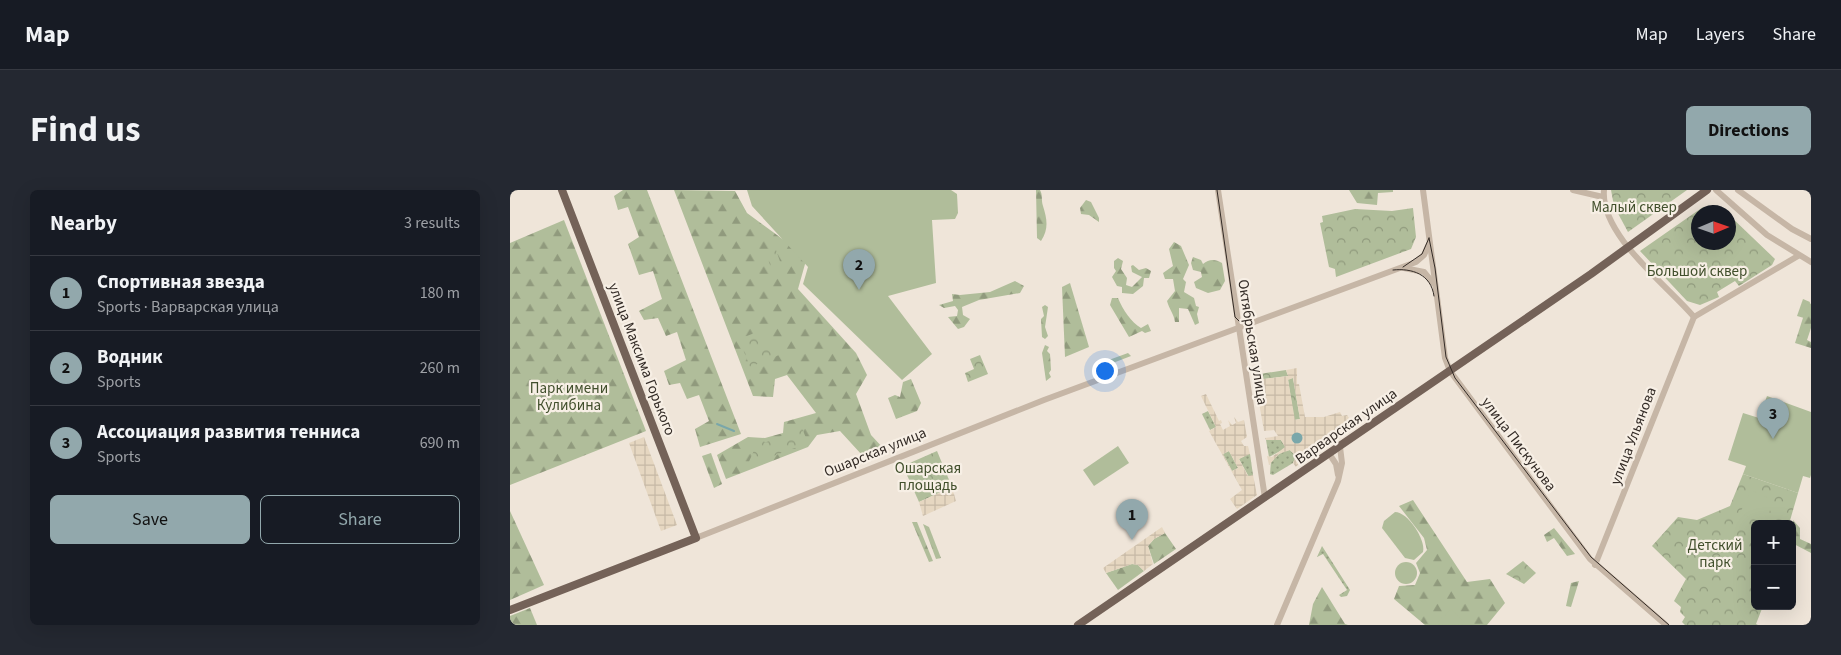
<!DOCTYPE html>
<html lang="en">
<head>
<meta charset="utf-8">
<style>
  :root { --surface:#171b24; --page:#242831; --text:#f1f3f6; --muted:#9ea1a6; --line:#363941; --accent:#92a8ac }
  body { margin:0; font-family:"Source Sans 3",sans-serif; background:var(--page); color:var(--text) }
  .controls { position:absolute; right:15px; bottom:15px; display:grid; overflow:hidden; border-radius:8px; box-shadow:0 5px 20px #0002 }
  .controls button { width:45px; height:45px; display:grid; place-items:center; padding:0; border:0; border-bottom:1px solid var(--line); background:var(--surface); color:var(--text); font:25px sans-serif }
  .compass { position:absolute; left:1181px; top:15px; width:45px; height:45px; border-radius:50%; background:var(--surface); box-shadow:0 5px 20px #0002; rotate:88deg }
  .you { position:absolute; left:594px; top:180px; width:18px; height:18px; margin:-12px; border:4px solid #fff; border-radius:50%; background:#1a73e8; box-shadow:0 0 0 8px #1a73e833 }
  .badge { display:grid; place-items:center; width:32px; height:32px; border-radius:50%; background:var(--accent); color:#111; font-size:16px; font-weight:700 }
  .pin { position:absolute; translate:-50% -41px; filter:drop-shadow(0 1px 2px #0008) }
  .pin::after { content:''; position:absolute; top:26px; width:18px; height:15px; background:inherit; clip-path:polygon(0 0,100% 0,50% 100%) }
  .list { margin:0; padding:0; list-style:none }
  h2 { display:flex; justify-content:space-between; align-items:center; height:65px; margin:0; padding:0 20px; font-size:21px }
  h2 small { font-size:16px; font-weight:400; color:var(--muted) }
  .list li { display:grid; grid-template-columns:32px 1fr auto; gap:15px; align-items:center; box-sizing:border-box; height:75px; padding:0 20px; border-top:1px solid var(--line) }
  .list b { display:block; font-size:19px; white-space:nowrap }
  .list p { margin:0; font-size:16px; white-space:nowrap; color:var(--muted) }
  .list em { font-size:16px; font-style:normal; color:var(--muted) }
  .actions { display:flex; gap:10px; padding:15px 20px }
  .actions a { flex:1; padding:11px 0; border:1px solid var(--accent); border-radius:8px; text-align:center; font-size:18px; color:var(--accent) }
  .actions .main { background:var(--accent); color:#111 }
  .map { position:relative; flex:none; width:1301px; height:435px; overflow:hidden; border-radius:8px }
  header { display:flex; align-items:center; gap:30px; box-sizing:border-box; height:70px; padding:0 25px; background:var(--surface); border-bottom:1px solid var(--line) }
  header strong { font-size:24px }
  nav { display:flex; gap:28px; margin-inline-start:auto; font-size:18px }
  .intro { display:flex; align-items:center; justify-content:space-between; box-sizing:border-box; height:120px; padding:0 30px }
  h1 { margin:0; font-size:35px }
  .button { padding:12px 22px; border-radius:8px; background:var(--accent); color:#111; font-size:18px; font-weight:700 }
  main { display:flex; gap:30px; padding:0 30px }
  aside { flex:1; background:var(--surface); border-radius:8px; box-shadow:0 5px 20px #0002 }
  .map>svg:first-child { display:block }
</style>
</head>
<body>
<header>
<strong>Map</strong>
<nav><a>Map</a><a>Layers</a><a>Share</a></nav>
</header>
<div class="intro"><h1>Find us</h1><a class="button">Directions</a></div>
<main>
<aside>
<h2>Nearby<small>3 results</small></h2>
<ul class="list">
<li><span class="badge">1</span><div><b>Спортивная звезда</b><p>Sports · Варварская улица</p></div><em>180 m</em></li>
<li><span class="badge">2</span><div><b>Водник</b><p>Sports</p></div><em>260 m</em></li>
<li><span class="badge">3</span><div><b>Ассоциация развития тенниса</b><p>Sports</p></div><em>690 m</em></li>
</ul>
<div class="actions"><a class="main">Save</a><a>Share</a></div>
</aside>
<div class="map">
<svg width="1301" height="435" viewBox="0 0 1301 435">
  <defs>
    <pattern id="grass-dots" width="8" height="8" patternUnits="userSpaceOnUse" patternTransform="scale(1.25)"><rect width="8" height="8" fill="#b0bd9a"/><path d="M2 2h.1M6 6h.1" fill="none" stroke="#909a7d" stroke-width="1.8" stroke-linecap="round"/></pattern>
    <pattern id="forest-firs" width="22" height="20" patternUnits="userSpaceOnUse" patternTransform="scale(1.25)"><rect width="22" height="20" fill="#b0bd9a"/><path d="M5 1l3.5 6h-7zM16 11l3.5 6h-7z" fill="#909a7d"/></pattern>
    <pattern id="park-crowns" width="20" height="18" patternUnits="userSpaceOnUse" patternTransform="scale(1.25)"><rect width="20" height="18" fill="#b0bd9a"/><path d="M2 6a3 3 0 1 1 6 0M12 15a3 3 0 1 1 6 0" fill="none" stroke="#909a7d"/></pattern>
    <pattern id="plaza-grid" width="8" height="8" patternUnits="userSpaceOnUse" patternTransform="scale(1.25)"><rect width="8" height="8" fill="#e6d7c1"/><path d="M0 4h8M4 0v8" fill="none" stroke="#c6b9a6"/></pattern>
  </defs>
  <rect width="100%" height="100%" fill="#efe5d9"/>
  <g fill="url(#grass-dots)">
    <polygon points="698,221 706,237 700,240 692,224"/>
    <polygon points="756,250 771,250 776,258 759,267"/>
    <polygon points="780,260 786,266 783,273 763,285 760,284 761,271 773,261"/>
    <polygon points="719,261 728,278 722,281 713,264"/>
    <polygon points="738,264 740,264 743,285 739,287 729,269"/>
    <polygon points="732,285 737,295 724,314 721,309 733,300 726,289"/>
    <polygon points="812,356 840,400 837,406 831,407 829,405 837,400 813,364 807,367"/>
  </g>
  <g fill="url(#forest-firs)">
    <polygon points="113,0 137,0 231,244 190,257 185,239 199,231 189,205 177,209 170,193 159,195 154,181 176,170 167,142 156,146 148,128 134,130 129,121 152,109 143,81 129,85 118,54 129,47 118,17 108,20 104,6"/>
    <polygon points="164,0 225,1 237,23 297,67 288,99 346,163 357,185 346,204 361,245 374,259 352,265 330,241 307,245 298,257 216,289 207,265 238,247 255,248 273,243 274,232 306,223 277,185 265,189 263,207 243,206"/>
    <path d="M526 0H530C533 5 531 10 533 16 537 29 539 39 531 51L527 48Z"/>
    <polygon points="839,0 883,0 883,2 868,3 867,15 847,13"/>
    <polygon points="576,10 581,12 589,28 589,32 579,25 571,24 570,18"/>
    <polygon points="54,30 136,241 0,295 0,53"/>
    <path d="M664 52 671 56 679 75 673 89 676 92 674 102 684 108 686 116 689 117 687 124 689 133 685 135 678 119 669 118V132H665C664 124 659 119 657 111L665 101 663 89H655L653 83 663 76 659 59Z"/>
    <path d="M683 67 691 70 693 74C699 69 705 69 712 73L715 91 710 100 698 103 686 98 684 92 692 87 691 82 683 80 681 73Z"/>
    <polygon points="608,68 613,71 611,79 617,88 616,95 622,97 632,87 622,82 621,76 623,75 629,80 636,78 641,81 639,88 634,88 633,96 623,104 612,103 612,97 607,96 602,87 606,81 604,78 604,71"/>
    <polygon points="505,91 514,96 510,103 469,110 452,117 453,125 460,129 454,137 448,139 438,127 447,126 448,120 445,116 434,118 429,115 443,111 442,104 450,105 480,102"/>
    <polygon points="560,93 579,157 555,167 552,97"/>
    <path d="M602 108H608C613 120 621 132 631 138L638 134 641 141 635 143 632 141 619 147 600 115Z"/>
    <polygon points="1298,112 1301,114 1301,138 1297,150 1301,152 1301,158 1285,153"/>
    <polygon points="535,115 538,117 535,137 538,146 535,149 532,147 531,129 534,126 532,117"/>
    <polygon points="535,155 539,157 537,161 540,164 541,180 539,183 541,187 536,191 532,163"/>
    <polygon points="618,163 621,166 595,176 596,171"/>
    <polygon points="401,189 411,213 407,221 386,229 378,208 385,205 390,207 393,192"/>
    <polygon points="201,263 212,294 204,298 192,266"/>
    <polygon points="903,310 957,392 980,389 995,413 977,435 915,435 884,409 889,396 905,395 910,383 906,373 917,360 914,348 889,316"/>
    <polygon points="0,321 34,395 0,410"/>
    <polygon points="1283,330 1290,338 1290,349 1301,354 1301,363 1282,353"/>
    <polygon points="402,332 407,332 423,371 419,372"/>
    <polygon points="413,334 419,337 431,368 426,369"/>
    <polygon points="1044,338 1065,364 1057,366 1044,348 1037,352 1034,345"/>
    <polygon points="655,343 666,359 644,374 638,356 644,349"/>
    <polygon points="622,374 628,375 634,381 608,400 596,383"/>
    <polygon points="1069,391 1061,417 1056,416 1061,393"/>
    <polygon points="812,397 835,434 838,435 799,435 803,414"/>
    <polygon points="20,418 27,435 0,435 0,426"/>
  </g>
  <g fill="url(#park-crowns)">
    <polygon points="1101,0 1177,0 1118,42 1104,16"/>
    <polygon points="1193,17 1213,19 1216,22 1188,22 1188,52 1218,52 1219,25 1265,69 1262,75 1229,96 1225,91 1207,102 1209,107 1190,115 1177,111 1130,61"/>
    <polygon points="903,18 906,47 901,59 826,87 825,79 819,77 810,33 813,32 812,26 845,19 882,21"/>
    <polygon points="266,60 272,77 262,81 256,63"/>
    <polygon points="247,142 269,165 240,177 229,149"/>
    <polygon points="470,165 478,184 458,192 455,183 464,179 460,169"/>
    <polygon points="776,180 778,186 745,190 743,185"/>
    <polygon points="783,188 790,229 784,230 778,189"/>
    <polygon points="292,238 298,253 237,276 246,256"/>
    <polygon points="427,261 442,297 409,312 393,276"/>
    <polygon points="1233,284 1288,303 1279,334 1245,334 1245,416 1253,416 1246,434 1248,435 1175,435 1172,432 1175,427 1170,422 1171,417 1164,411 1176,389 1142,356 1168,327 1187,330 1220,316"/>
    <polygon points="1013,371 1026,383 1014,394 996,384"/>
  </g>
  <g fill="#b0bd9a">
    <polygon points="237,0 441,0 447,4 448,23 445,29 422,30 426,93 378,106 422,164 392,190 293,94 298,77 242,16"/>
    <polygon points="1293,109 1300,112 1294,128 1287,126"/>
    <polygon points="1257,206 1301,222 1301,285 1300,288 1293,286 1288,303 1233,284 1236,276 1218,270 1233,223 1249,228"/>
    <polygon points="608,256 619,273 584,296 573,280"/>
    <polygon points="1241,300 1263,310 1256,334 1230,323"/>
    <path d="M885 322C898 322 916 350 913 362L904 370 895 368 872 338 874 331Z"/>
    <circle cx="896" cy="383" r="11"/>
    <polygon points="942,419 955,434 926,435 925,434"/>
  </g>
  <g fill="url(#plaza-grid)" fill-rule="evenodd">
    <path d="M787 178V194H789L795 227H814L830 222 832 226 837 225 845 237 795 267 786 277 783 273 786 266 780 260 769 264 759 275 757 266 762 267 775 257 771 250H756L755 248 768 246 764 240 754 241 745 190 778 186 776 180ZM783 188 790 229 785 230 778 190Z"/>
    <path d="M696 204 709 231 711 230 712 233 710 234 713 240 720 236 718 230 722 235 726 233 724 227 728 232 734 230 737 247 731 251 734 256H738L740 264 729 269 738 286 743 285 747 305 727 319 720 309 732 300 699 241 706 237 691 206ZM719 261 728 278 722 281 713 264Z"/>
    <polygon points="134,247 167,335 151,341 119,253"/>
    <polygon points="442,297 446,311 413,326 409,312"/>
    <polygon points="652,337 655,343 644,349 638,356 643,374 634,381 628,375 622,374 596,383 593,378"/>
  </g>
  <circle fill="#7aa7aa" cx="787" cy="248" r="5.5"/>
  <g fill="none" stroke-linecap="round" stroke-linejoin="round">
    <polyline stroke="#7aa7aa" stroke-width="2" points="207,234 224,241"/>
    <g stroke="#c6b6a6" stroke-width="6">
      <polyline points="708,0 755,308"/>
      <polyline points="913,0 935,168 940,181 1080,369 1156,435"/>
      <polyline points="1063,0 1093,7"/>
      <path d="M1094 0C1090 45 1158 96 1184 127"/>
      <polyline points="1206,0 1257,45 1301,72"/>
      <polyline points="1228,0 1282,39 1301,49"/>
      <polyline points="894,78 914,82 923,93"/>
      <polyline points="1184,127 1288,66"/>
      <polyline points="820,265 826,274 828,285"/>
      <polyline points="186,348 534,210 906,72 914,65 919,54"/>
      <polyline points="1085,375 1184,127"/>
      <polyline points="767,435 828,291 832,273 830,257"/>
    </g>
    <g stroke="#746258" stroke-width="8">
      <polyline points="0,420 186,348 52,0"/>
      <polyline points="568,435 1081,84 1197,0"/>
    </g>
    <g stroke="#332b26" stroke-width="1">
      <polyline points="707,0 725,127 730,132 741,133"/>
      <polyline points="919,48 925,78 936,167 945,188 1081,367 1159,435"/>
      <polyline points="893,77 912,64 919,48"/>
      <path d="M883 80C902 78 921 84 924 106"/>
    </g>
  </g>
  <g text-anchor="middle" stroke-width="4.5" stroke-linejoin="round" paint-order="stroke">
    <g font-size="15" fill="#414f2c" stroke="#f7efe5">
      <text x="1124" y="22">Малый сквер</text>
      <text x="1187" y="86">Большой сквер</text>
      <text x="59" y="203">Парк имени<tspan x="59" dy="17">Кулибина</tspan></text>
      <text x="418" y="283">Ошарская<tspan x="418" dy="17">площадь</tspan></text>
      <text x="1205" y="360">Детский<tspan x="1205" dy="17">парк</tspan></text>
    </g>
    <g font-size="15" fill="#332b26" stroke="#f7efe5">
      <text transform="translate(743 152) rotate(81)" y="5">Октябрьская улица</text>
      <text transform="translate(132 169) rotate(69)" y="5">улица Максима Горького</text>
      <text transform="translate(836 236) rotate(-35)" y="5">Варварская улица</text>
      <text transform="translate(1123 246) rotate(-69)" y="5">улица Ульянова</text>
      <text transform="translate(1009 254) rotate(53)" y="5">улица Пискунова</text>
      <text transform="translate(365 262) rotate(-22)" y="5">Ошарская улица</text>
    </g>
  </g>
</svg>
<div class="controls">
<button>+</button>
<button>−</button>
</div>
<svg class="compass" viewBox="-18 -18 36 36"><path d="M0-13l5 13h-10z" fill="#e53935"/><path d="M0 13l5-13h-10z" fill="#9ea1a6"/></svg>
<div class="you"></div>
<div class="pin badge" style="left:622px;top:350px">1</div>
<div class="pin badge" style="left:349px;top:100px">2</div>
<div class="pin badge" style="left:1263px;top:249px">3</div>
</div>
</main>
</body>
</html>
